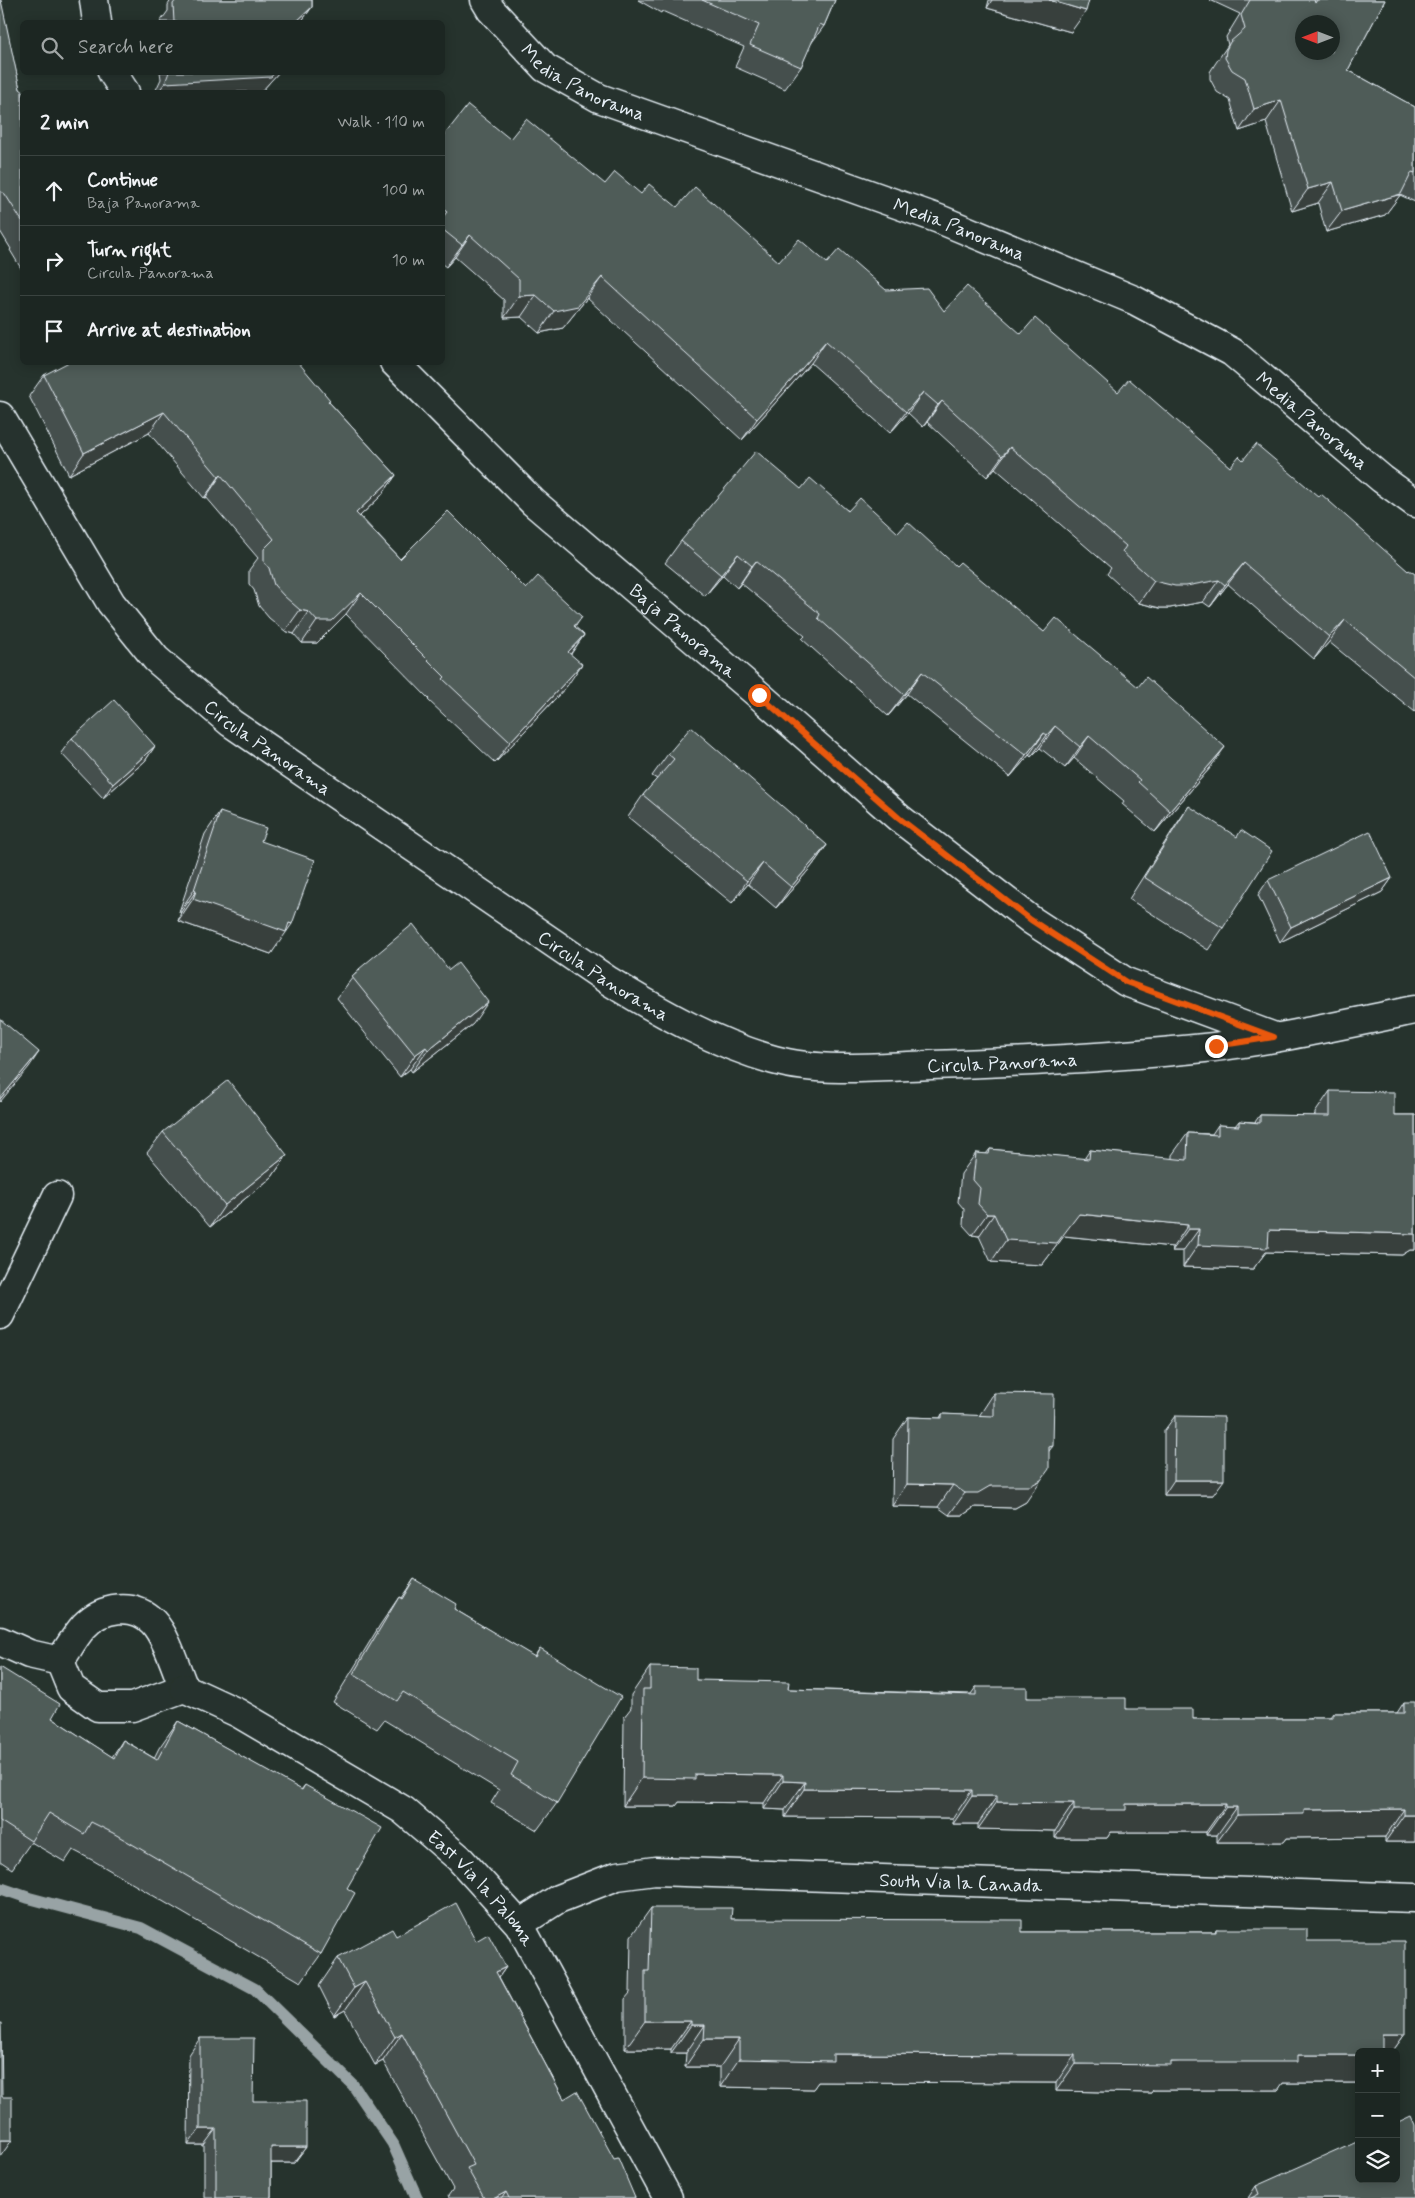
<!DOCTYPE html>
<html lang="en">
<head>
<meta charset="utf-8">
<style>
  :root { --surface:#1c2622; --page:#29322f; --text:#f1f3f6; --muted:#a0a5a5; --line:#3a4340 }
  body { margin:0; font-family:Mynerve,sans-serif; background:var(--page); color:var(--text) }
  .controls { position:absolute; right:15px; bottom:15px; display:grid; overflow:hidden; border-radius:8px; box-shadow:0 2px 12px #0003 }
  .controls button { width:45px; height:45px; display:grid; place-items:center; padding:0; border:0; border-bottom:1px solid var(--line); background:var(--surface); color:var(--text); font:25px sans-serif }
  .compass { position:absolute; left:1295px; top:15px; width:45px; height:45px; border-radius:50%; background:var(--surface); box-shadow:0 2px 12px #0003; rotate:270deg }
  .stop { position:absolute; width:15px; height:15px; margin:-11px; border:4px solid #ea580c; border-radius:50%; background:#fff }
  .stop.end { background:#ea580c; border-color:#fff; box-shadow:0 1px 5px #0008 }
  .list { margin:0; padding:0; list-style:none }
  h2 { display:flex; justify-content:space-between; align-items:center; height:65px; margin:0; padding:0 20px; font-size:21px }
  h2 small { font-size:16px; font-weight:400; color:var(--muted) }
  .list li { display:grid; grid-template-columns:32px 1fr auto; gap:15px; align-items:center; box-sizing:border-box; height:70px; padding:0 20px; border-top:1px solid var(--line) }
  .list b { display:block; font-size:19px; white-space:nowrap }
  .list p { margin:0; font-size:16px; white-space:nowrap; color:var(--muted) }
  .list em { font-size:16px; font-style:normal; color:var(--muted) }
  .icon { flex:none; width:28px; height:28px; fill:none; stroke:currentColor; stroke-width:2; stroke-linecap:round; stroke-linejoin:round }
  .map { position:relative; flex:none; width:1415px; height:2198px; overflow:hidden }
  .search { position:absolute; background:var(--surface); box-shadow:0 2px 12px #0003; left:20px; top:20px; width:425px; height:55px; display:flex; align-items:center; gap:12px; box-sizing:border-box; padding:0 18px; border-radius:8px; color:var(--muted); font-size:19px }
  .panel { position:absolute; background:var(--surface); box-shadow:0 2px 12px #0003; left:20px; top:90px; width:425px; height:275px; border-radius:8px }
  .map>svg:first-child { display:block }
</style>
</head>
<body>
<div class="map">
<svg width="1415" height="2198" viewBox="0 0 1415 2198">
  <rect width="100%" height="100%" fill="#26332d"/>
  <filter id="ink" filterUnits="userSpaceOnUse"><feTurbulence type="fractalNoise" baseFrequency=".02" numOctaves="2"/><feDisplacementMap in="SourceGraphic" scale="10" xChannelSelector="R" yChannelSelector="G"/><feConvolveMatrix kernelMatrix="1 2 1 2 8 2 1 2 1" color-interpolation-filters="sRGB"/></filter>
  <g filter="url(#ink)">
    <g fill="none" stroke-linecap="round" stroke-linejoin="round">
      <polyline stroke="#98a3a5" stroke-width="12" points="0,1888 29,1898 141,1928 255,1989 353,2085 393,2144 417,2198"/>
      <g stroke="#e8f1f8" stroke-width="31">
        <g id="minor">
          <polyline points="94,0 97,22"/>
          <path id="s1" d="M485 0 491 10 545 68 599 98 939 219 1134 300 1232 352 1382 479 1415 503"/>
          <polyline points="112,72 125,92"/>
          <path id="s2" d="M394 362 533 502 759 695 899 818 1031 920 1126 982 1272 1036"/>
          <path id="s3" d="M0 416 111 603 156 659 231 723 609 981C661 1013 714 1043 774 1060 820 1073 883 1067 931 1065 1026 1062 1120 1057 1214 1047 1281 1039 1349 1023 1415 1010"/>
          <polyline points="0,1315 57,1196"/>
          <polyline points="0,1641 29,1654 60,1661"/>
          <path d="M60 1661C68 1649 75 1636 84 1626 102 1607 134 1602 153 1622 167 1637 176 1669 184 1688"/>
          <polyline points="60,1661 71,1688 98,1707 132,1707 184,1688"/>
          <path id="s4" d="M184 1688 238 1713 403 1810 459 1858 519 1924 668 2198"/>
          <path id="s5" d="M519 1924 558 1899 617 1876 655 1871 1415 1898"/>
        </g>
      </g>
      <use href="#minor" stroke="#26332d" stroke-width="28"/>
    </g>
    <g fill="#454f4d" stroke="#e8f1f8">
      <polygon points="0,0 20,89 22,92 22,270 10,250 11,249 0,231"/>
      <polygon points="171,0 312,0 312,7 301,22 160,22 168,11 168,5"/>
      <polygon points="638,0 835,0 824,26 810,45 801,67 785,89 735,67 744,47 662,11 661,13"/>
      <polygon points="989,0 1089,0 1071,32 987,8"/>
      <polygon points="1210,0 1385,0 1348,70 1415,107 1415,202 1400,195 1385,215 1326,232 1318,203 1292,211 1266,122 1239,131 1230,100 1217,92 1210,79 1210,72 1215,64 1228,45 1226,37 1240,14"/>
      <polygon points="160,72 279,72 261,92 155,92 161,79"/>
      <polygon points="442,138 510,139 605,184 641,194 677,207 779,262 827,263 886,290 944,311 1021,334 1118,392 1230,467 1243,460 1408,571 1415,574 1415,712 1329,642 1314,659 1228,584 1210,607 1203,602 1170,608 1160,608 1139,603 1107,574 1111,568 995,468 987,477 927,422 923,427 908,413 890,433 811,363 742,440 587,298 563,328 539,333 521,317 504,318 504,300 455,257 446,267 442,264"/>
      <polygon points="44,375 329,402 396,475 381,496 360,516 400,559 526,589 582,617 575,627 584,635 571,654 567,686 495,763 428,700 429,699 346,614 317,643 302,643 294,634 285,631 269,618 259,606 254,590 249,584 249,570 258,558 206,497 204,498 149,433 69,475 29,396"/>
      <polygon points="801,489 898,533 956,566 1044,632 1210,768 1155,832 1122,804 1124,801 1074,758 1065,768 1040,748 1031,757 1029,755 1010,777 907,694 888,716 802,639 805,636 741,583 737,588 723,575 705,596 665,563 681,541"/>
      <polygon points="72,738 155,746 145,761 103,798 61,753"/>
      <polygon points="668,754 827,845 812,866 776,908 748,884 732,903 628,817 643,795 657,779 652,776"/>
      <polygon points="1189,806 1223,928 1208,950 1129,899 1174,828"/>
      <polygon points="220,812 261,841 277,946 276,946 271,954 178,921 181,912 179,912 205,834"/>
      <polygon points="1392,878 1382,892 1280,942 1258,895 1268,880"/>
      <polygon points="359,969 473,1024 412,1072 410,1069 400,1077 337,998"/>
      <polygon points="1330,1091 1394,1115 1415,1115 1415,1250 1410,1250 1402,1255 1266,1252 1253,1269 1183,1267 1183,1251 1172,1251 1173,1247 1064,1236 1042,1265 991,1262 979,1236 972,1235 963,1225 964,1209 958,1202 961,1174 976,1153 986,1154 990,1149 1084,1159 1090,1150 1172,1159 1172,1155 1188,1133 1212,1134 1218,1125 1235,1126 1239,1121 1255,1122 1260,1115 1315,1116 1315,1113"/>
      <polygon points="163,1132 287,1155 272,1177 210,1227 147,1153"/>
      <polygon points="994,1393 1053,1446 1049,1451 1026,1502 1015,1508 975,1507 963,1515 949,1515 938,1507 892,1506 893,1439 908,1417 940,1418 942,1414 979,1416"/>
      <polygon points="1175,1416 1213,1495 1164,1495 1164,1431"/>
      <polygon points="414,1579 454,1609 534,1657 540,1648 557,1803 537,1830 491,1803 499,1790 384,1720 377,1729 333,1702 380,1625 399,1597 401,1598"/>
      <polygon points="0,1667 52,1718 112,1757 123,1740 154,1758 159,1748 178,1721 301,1790 305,1785 347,1888 321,1954 301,1982 94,1861 73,1850 65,1862 31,1842 12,1869 0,1861"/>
      <polygon points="650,1667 696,1680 788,1689 971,1694 976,1687 1027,1698 1126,1709 1193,1719 1309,1719 1311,1717 1330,1717 1333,1713 1397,1713 1404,1702 1415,1842 1385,1842 1385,1837 1287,1838 1284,1842 1217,1842 1217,1835 1206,1835 1206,1832 1111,1832 1107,1838 1055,1838 1055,1831 978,1829 978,1824 953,1824 953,1818 785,1817 785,1810 764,1809 764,1803 679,1802 676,1806 623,1806 624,1717 631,1708 631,1695"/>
      <polygon points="651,1908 731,1919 1022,1932 1215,1932 1216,1929 1307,1941 1405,2034 1392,2052 1359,2052 1359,2083 1283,2083 1278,2090 1153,2090 1151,2093 1056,2091 1056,2083 818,2082 813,2089 720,2087 720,2067 685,2067 686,2053 671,2053 671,2049 625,2049 625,1999 630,1993 631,1936"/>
      <polygon points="396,1936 506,1967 499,1977 564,2099 635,2198 449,2198 448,2196 453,2189 383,2061 375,2065 345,2010 334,2016 319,1986 338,1958"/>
      <polygon points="200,2038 253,2101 306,2147 294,2163 271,2163 271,2198 204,2198 204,2145 188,2145 189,2055"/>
      <polygon points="1256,2186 1415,2198 1248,2198"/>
    </g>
    <g fill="#38403e" stroke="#e8f1f8">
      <polygon points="992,0 1049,0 1086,11 1071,32 987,8"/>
      <polygon points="312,7 301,22 296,22"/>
      <polygon points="275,72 279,72 261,92 158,92 165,83"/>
      <polygon points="1281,100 1266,122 1239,131 1254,109"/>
      <polygon points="1333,182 1318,203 1292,211 1308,189"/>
      <polygon points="1401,194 1385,215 1326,232 1342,211"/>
      <polygon points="470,235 455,257 446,267 462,245"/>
      <polygon points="602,277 587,298 563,328 539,333 554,311"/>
      <polygon points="536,295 521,317 504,318 519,296"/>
      <polygon points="826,341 811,363 742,440 757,419"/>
      <polygon points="923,392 908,413 890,433 906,412"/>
      <polygon points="942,401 927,422 923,427 938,405"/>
      <polygon points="164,412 149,433 69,475 84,453"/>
      <polygon points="1010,447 995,468 987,477 1002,456"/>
      <polygon points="221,475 206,497 204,498 219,477"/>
      <polygon points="396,475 381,496 341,534 356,513"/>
      <polygon points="738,554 723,575 705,596 721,575"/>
      <polygon points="756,561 741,583 737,588 752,566"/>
      <polygon points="1244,563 1228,584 1210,607 1225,585"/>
      <polygon points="1219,580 1203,602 1170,608 1160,608 1139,603 1154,581"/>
      <polygon points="361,593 346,614 317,643 302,643 317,621"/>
      <polygon points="300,610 309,612 294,634 285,631"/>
      <polygon points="1345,620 1329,642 1314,659 1329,637"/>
      <polygon points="584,635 569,656 568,652"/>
      <polygon points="582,664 567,686 495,763 510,742"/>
      <polygon points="922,672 907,694 888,716 904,695"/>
      <polygon points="1055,726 1040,748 1031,757 1047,735"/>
      <polygon points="1044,733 1029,755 1010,777 1026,755"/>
      <polygon points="1089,736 1074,758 1065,768 1080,747"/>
      <polygon points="155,746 145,761 103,798 113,784"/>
      <polygon points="1225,747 1210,768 1155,832 1170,811"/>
      <polygon points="827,845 812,866 776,908 791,887"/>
      <polygon points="763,863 748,884 732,903 747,881"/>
      <polygon points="1392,878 1382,892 1280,942 1291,927"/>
      <polygon points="194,890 196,891 181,912 179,912"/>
      <polygon points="193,899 289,923 292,924 271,954 178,921"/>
      <polygon points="488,1002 473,1024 412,1072 428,1050"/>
      <polygon points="426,1047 410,1069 400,1077 415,1055"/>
      <polygon points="39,1052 29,1067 0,1102 0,1099"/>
      <polygon points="287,1155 272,1177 210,1227 225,1205"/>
      <polygon points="987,1214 994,1214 979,1236 972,1235"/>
      <polygon points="1079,1214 1188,1225 1173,1247 1064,1236 1042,1265 991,1262 1006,1240"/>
      <polygon points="1188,1229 1199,1229 1183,1251 1172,1251"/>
      <polygon points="1269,1230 1415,1234 1415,1250 1410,1250 1402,1255 1266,1252 1253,1269 1183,1267 1198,1245"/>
      <polygon points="1041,1480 1026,1502 1015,1508 975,1507 963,1515 949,1515 965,1493 990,1486"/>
      <polygon points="1174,1480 1224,1480 1213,1495 1164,1495"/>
      <polygon points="907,1484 953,1485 938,1507 892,1506"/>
      <polygon points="695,1774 783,1775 764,1803 679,1802 676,1806 623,1806 642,1778"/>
      <polygon points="783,1781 805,1782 785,1810 764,1809"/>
      <polygon points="804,1789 972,1790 953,1818 785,1817"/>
      <polygon points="972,1796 997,1796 978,1824 953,1824"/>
      <polygon points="997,1802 1074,1803 1055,1831 978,1829"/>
      <polygon points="1126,1804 1226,1804 1206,1832 1111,1832 1107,1838 1055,1838 1074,1810"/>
      <polygon points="1226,1807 1237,1807 1217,1835 1206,1835"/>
      <polygon points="1404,1809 1385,1837 1287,1838 1284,1842 1217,1842 1237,1815 1304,1810"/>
      <polygon points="1404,1815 1415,1815 1415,1842 1385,1842"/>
      <polygon points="506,1967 486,1995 496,1972"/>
      <polygon points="365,1982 345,2010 334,2016 354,1988"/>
      <polygon points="645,2021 691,2021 671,2049 625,2049"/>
      <polygon points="691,2025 705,2025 686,2053 671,2053"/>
      <polygon points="402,2033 383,2061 375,2065 395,2037"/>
      <polygon points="1382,2034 1405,2034 1392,2052 1370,2052"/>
      <polygon points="704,2039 739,2039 720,2067 685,2067"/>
      <polygon points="833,2054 1075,2055 1056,2083 818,2082 813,2089 720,2087 739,2059"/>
      <polygon points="1297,2055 1359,2055 1359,2083 1283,2083 1278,2090 1153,2090 1151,2093 1056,2091 1075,2064 1171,2062"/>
      <polygon points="200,2129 216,2129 204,2145 188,2145"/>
      <polygon points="0,2140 12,2140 0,2157"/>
      <polygon points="271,2147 306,2147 294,2163 259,2163"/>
      <polygon points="506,2192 502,2198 495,2198"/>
    </g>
    <g fill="#505c59" stroke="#e8f1f8" fill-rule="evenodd">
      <polygon points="0,0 1,0 20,89 24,92 22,92 22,221 5,194 0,191"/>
      <polygon points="176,0 312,0 312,7 296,22 174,22 173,4"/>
      <polygon points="702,0 835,0 824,26 820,24 801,67 750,45 759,25"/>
      <polygon points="1049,0 1089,0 1086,11"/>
      <path d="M1250 0H1314L1315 3 1317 0H1385L1348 70 1415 107V173L1412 172 1401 194 1342 211 1333 182 1308 189 1281 100 1254 109 1245 78 1232 70 1225 58 1226 50 1230 42 1245 29 1241 15ZM1302 22H1332V52H1302Z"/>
      <polygon points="169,72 275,72 271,77 165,83"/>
      <polygon points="468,105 510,139 526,119 605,184 615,172 641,194 649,184 677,207 695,187 779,262 799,239 827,263 839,249 886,290 927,288 944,311 967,286 1021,334 1035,318 1118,392 1129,379 1230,467 1239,456 1243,460 1256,444 1319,497 1321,494 1408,571 1409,570 1415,574 1415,678 1345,620 1329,637 1244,563 1225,585 1219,580 1186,586 1175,586 1154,581 1122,552 1126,546 1010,447 1002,456 942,401 938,405 923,392 906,412 826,341 757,419 602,277 578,306 554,311 536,295 519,296 519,279 470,235 462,245 442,229 442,218 447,212 442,208 442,192 445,189 442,186 442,138"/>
      <polygon points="69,362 298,362 330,400 328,401 396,475 356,513 400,559 448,511 526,589 538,576 582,617 574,626 584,635 568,652 582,664 510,742 443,679 445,677 361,593 332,621 317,621 309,612 300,610 284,596 274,585 269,568 264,562 264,549 274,539 221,475 219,477 164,412 84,453 44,375"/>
      <polygon points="756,451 801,489 810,478 848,511 860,498 898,533 908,522 956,566 960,562 1044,632 1056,618 1138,687 1146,677 1225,747 1170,811 1138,782 1140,780 1089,736 1080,747 1055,726 1047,735 1044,733 1026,755 922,672 904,695 818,618 820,614 756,561 752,566 738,554 721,575 681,541"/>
      <polygon points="114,700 155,746 113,784 72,738"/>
      <polygon points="691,727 827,845 791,887 763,863 747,881 643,795 674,759 668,754"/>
      <polygon points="1189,806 1237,837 1241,830 1272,851 1223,928 1144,877"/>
      <polygon points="220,812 266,828 261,841 315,860 292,924 289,923 286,932 193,899 196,891 194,890"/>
      <polygon points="1370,831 1392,878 1291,927 1268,880"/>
      <polygon points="413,924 449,970 458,963 488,1002 428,1050 426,1047 415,1055 352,977 360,970 359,969"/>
      <polygon points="0,1019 39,1052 0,1099"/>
      <polygon points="228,1080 287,1155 225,1205 163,1132"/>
      <polygon points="1330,1091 1394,1092 1394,1115 1415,1115 1415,1234 1269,1230 1268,1248 1198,1245 1199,1229 1188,1229 1188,1225 1079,1214 1057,1243 1006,1240 994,1214 987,1214 978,1204 980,1188 973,1180 976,1153 989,1154 990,1149 1089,1159 1090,1150 1187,1160 1188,1133 1218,1135 1218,1125 1239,1126 1239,1121 1260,1123 1260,1115 1330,1116"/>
      <polygon points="994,1393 1054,1394 1053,1446 1049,1447 1049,1469 1041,1480 1030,1486 990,1486 978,1493 965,1493 953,1485 907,1484 908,1417 942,1418 942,1414 994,1416"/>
      <polygon points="1175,1416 1224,1417 1224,1480 1174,1480"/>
      <polygon points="414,1579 456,1604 454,1609 535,1657 540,1648 621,1697 557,1803 511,1775 518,1762 403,1692 397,1701 353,1674 399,1597 402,1599"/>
      <polygon points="0,1667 60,1704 52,1718 114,1758 123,1740 157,1760 178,1721 302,1790 305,1785 382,1828 347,1888 355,1893 321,1954 113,1833 91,1822 84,1834 49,1813 31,1841 0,1821"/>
      <polygon points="650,1667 696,1668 696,1680 789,1682 788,1689 976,1695 976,1687 1027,1687 1027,1698 1126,1698 1126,1709 1193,1709 1193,1719 1311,1719 1311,1717 1333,1717 1333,1713 1404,1713 1404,1702 1415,1702 1415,1815 1404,1815 1404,1809 1304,1810 1304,1814 1237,1815 1237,1807 1226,1807 1226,1804 1126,1804 1126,1810 1074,1810 1074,1803 997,1802 997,1796 972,1796 972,1790 804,1789 805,1782 783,1781 783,1775 695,1774 695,1779 642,1778 643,1689 650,1689"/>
      <polygon points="456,1903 476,1941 488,1934 506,1967 496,1972 564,2099 577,2091 614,2159 618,2158 635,2198 509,2198 506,2192 495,2198 484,2198 467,2168 474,2165 402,2033 395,2037 365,1982 354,1988 338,1958 392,1929 396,1936"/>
      <polygon points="651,1908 732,1908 731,1919 1022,1920 1022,1932 1216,1932 1216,1929 1307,1929 1307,1941 1405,1941 1405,2034 1382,2034 1382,2052 1359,2052 1359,2055 1297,2055 1297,2062 1171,2062 1171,2065 1075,2064 1075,2055 833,2054 833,2061 739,2059 739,2039 704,2039 705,2025 691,2025 691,2021 645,2021 645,1971 649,1971"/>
      <polygon points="0,2023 1,2023 2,2097 12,2097 12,2140 0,2140"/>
      <polygon points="200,2038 254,2038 253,2101 306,2101 306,2147 271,2147 271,2198 216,2198 216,2129 200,2129"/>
      <polygon points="1411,2116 1415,2125 1415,2198 1251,2198 1259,2194 1256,2186 1359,2140 1359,2179 1396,2179 1396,2123"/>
    </g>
  </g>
  <g fill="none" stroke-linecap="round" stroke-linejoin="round" filter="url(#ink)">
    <polyline stroke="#ea580c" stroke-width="6" points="759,695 899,818 1031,920 1126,982 1274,1037 1216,1046"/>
  </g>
  <g text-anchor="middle" stroke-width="4.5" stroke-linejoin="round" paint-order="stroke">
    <g font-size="19" fill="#e8f1f8" stroke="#26332d">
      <text dy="7" stroke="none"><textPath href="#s1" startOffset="131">Media Panorama</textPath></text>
      <text dy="7" stroke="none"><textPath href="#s1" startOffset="536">Media Panorama</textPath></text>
      <text dy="7" stroke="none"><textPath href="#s1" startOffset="941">Media Panorama</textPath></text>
      <text dy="7" stroke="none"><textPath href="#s2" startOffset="395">Baja Panorama</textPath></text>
      <text dy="7" stroke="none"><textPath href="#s3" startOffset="432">Circula Panorama</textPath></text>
      <text dy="7" stroke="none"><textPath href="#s3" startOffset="838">Circula Panorama</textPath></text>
      <text dy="7" stroke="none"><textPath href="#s3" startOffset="1258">Circula Panorama</textPath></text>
      <text dy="7" stroke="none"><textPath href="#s5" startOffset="454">South Via la Canada</textPath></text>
      <text dy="7" stroke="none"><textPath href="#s4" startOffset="362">East Via la Paloma</textPath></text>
    </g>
  </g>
</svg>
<div class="controls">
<button>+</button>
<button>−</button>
<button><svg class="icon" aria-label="layers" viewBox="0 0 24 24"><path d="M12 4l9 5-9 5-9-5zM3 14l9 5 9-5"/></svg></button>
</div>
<svg class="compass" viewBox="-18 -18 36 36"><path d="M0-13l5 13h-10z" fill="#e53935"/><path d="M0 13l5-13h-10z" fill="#a0a5a5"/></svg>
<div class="stop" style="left:759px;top:695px"></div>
<div class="stop end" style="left:1216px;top:1046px"></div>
<div class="search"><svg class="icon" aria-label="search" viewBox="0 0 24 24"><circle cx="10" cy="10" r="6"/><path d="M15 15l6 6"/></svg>Search here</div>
<section class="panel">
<h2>2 min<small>Walk · 110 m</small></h2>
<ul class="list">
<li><svg class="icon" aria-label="ahead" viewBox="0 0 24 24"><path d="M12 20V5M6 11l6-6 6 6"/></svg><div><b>Continue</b><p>Baja Panorama</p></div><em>100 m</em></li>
<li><svg class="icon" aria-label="right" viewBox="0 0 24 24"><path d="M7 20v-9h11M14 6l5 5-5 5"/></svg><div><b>Turn right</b><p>Circula Panorama</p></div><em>10 m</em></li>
<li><svg class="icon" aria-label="arrive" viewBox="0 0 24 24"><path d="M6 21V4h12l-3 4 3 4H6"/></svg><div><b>Arrive at destination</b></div></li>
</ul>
</section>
</div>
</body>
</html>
